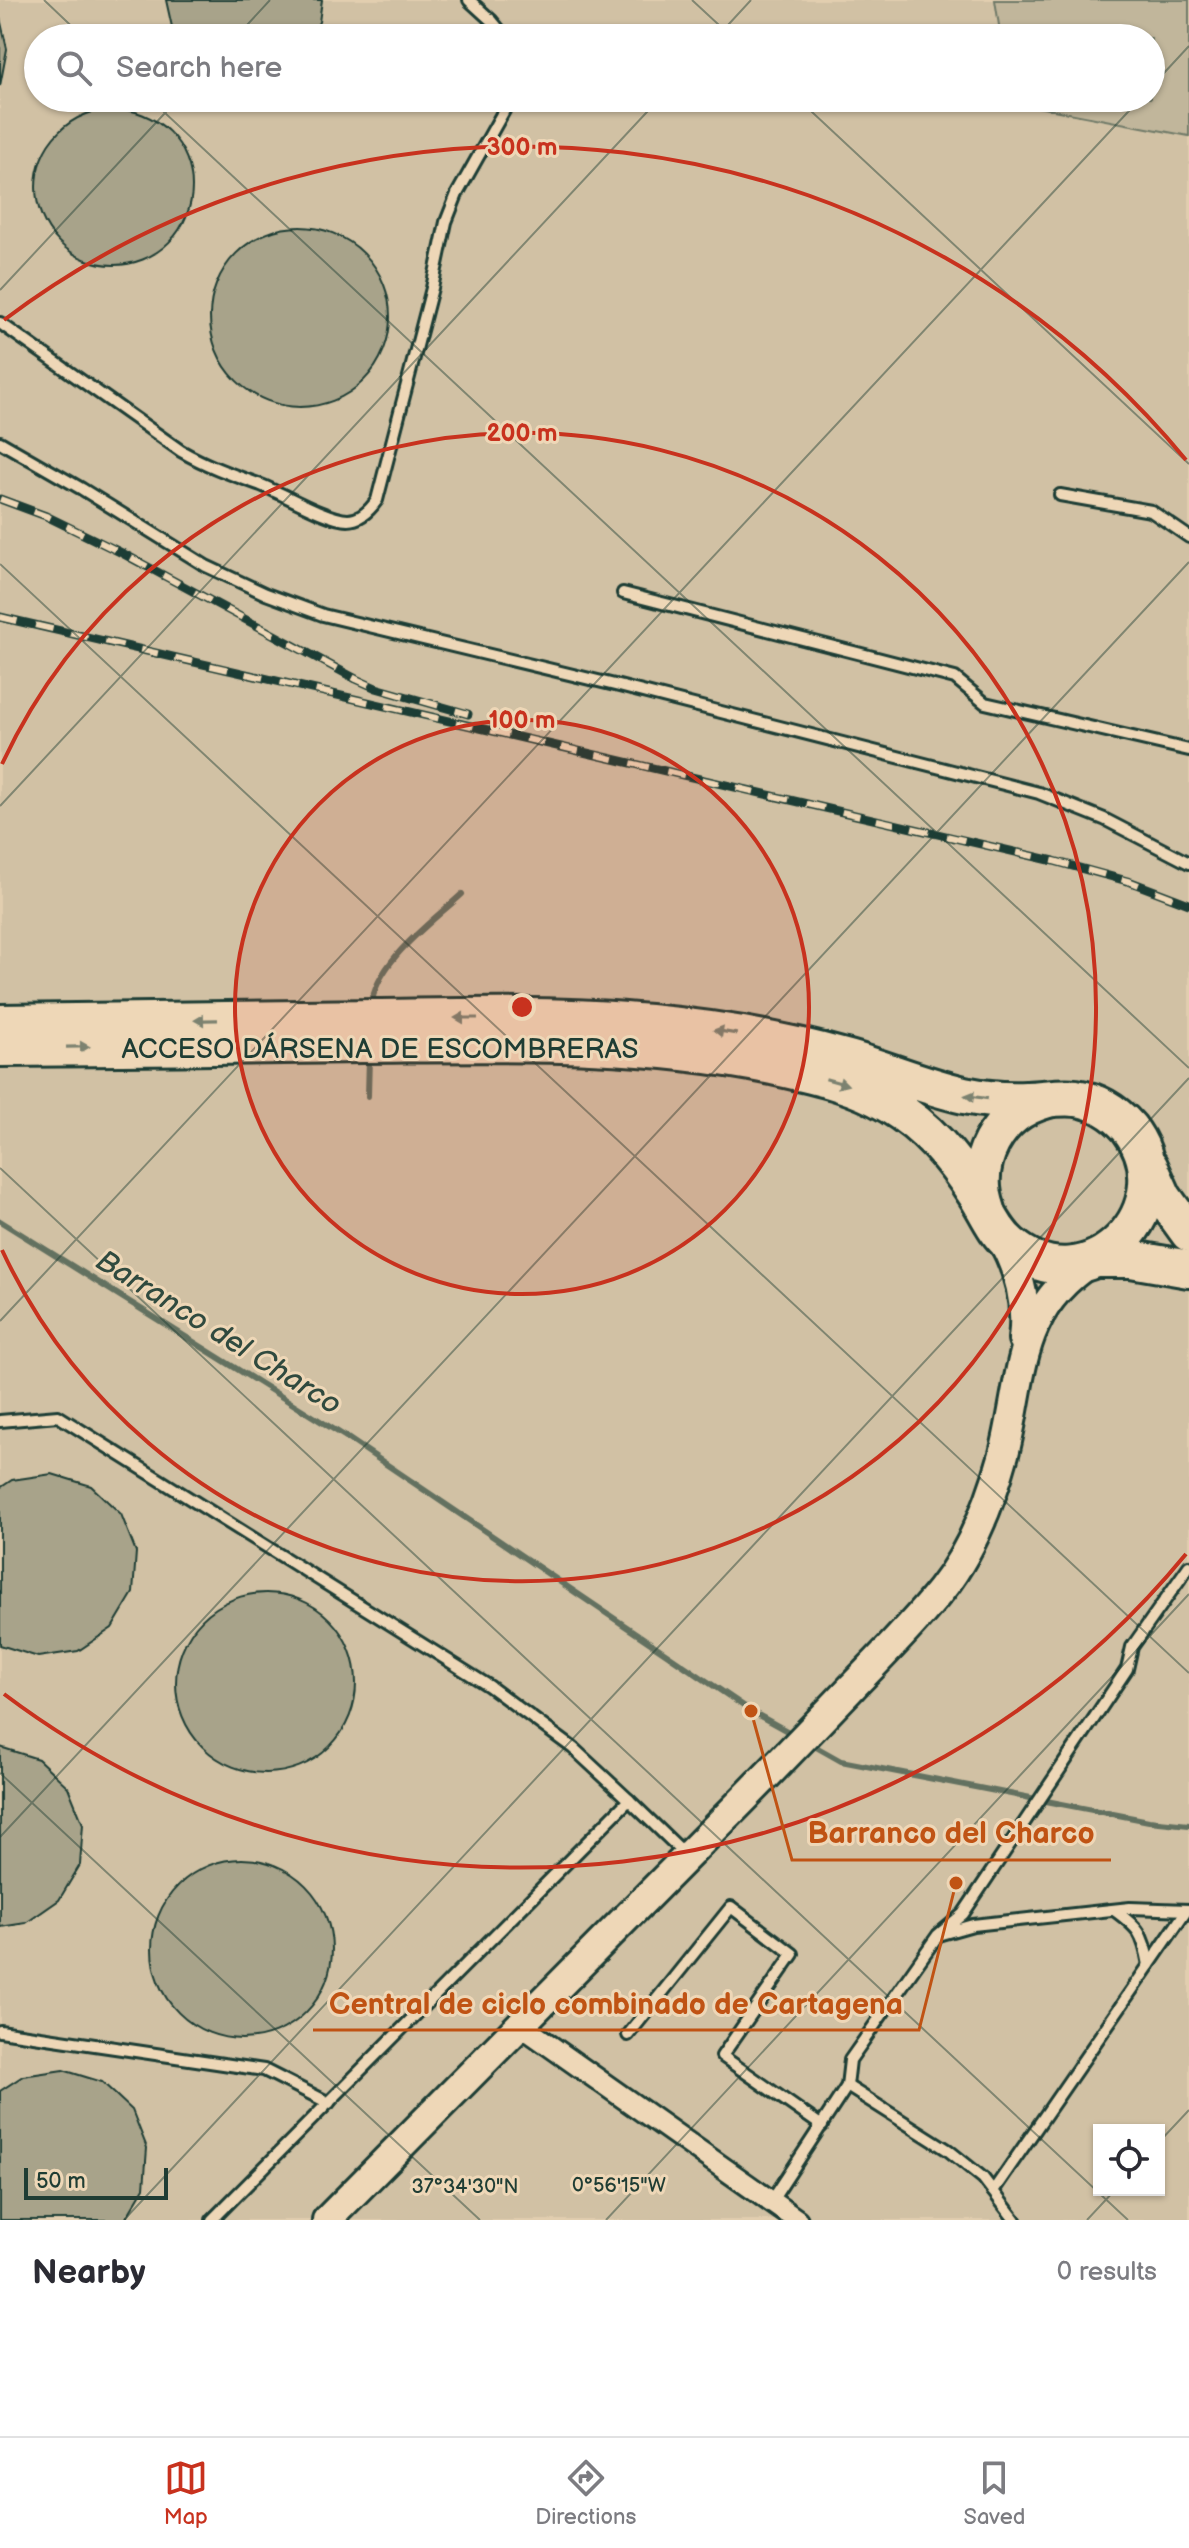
<!DOCTYPE html>
<html lang="en">
<head>
<meta charset="utf-8">
<style>
  :root { --surface:#fff; --page:#f7f7f7; --text:#2b2b33; --muted:#7c7c81; --line:#e1e1e2; --accent:#c8321e }
  body { margin:0; font-family:"Balsamiq Sans",sans-serif; background:var(--page); color:var(--text) }
  .controls { position:absolute; right:24px; bottom:24px; display:grid; overflow:hidden; border-radius:0px; box-shadow:0 2px 6px #0004 }
  .controls button { width:72px; height:72px; display:grid; place-items:center; padding:0; border:0; border-bottom:2px solid var(--line); background:var(--surface); color:var(--text); font:40px sans-serif }
  .scale { position:absolute; left:24px; bottom:20px; width:144px; box-sizing:border-box; padding-left:8px; border:4px solid #1f3d34; border-top:0; font-size:22px; line-height:28px; white-space:nowrap; color:#1f3d34; -webkit-text-stroke:6px #eed7b7; paint-order:stroke }
  .list { margin:0; padding:0; list-style:none }
  h2 { display:flex; justify-content:space-between; align-items:center; height:104px; margin:0; padding:0 32px; font-size:34px }
  h2 small { font-size:26px; font-weight:400; color:var(--muted) }
  .icon { flex:none; width:44px; height:44px; fill:none; stroke:currentColor; stroke-width:2; stroke-linecap:round; stroke-linejoin:round }
  .map { position:relative; flex:none; width:1189px; height:2220px; overflow:hidden }
  .search { position:absolute; background:var(--surface); box-shadow:0 2px 6px #0004; left:24px; right:24px; top:24px; height:88px; display:flex; align-items:center; gap:20px; box-sizing:border-box; padding:0 28px; border-radius:44px; color:var(--muted); font-size:30px }
  .sheet { height:216px; background:var(--surface) }
  nav { display:flex; justify-content:space-around; align-items:center; box-sizing:border-box; height:112px; border-top:2px solid var(--line); background:var(--surface); font-size:22px; color:var(--muted) }
  nav a { display:grid; justify-items:center; gap:4px }
  nav .on { color:var(--accent) }
  .map>svg:first-child { display:block }
</style>
</head>
<body>
<div class="map">
<svg width="1189" height="2220" viewBox="0 0 1189 2220">
  <rect width="100%" height="100%" fill="#e2ceaf"/>
  <filter id="ink" filterUnits="userSpaceOnUse"><feTurbulence type="fractalNoise" baseFrequency=".0125" numOctaves="2"/><feDisplacementMap in="SourceGraphic" scale="16" xChannelSelector="R" yChannelSelector="G"/><feConvolveMatrix kernelMatrix="1 2 1 2 8 2 1 2 1" color-interpolation-filters="sRGB"/></filter>
  <g filter="url(#ink)">
    <path fill="#d1c1a4" fill-rule="evenodd" d="M0 0H995L1001 38H38V98H1010L1011 102 1189 136V2220H0ZM1099 2130H1159V2190H1099Z"/>
    <polygon fill="#c1b69b" stroke="#707a68" stroke-width="2" points="995,0 1189,0 1189,136 1011,102 1010,98 1151,98 1151,38 1001,38"/>
    <g fill="none" stroke-linecap="round" stroke-linejoin="round">
      <g stroke="#647160" stroke-width="6">
        <path d="M371 1007C376 961 430 924 462 894"/>
        <polyline points="368,1096 369,1056"/>
        <polyline points="0,1221 346,1437 751,1711 796,1736"/>
        <polyline points="809,1743 841,1761 1149,1821 1189,1825"/>
      </g>
    </g>
    <g fill="#a8a38a" stroke="#1f3d34" stroke-width="2">
      <polygon points="166,0 322,0 319,22 309,38 180,38 172,27"/>
      <polygon points="0,18 7,49 0,86"/>
      <circle cx="114" cy="187" r="78"/>
      <circle cx="300" cy="317" r="90"/>
      <polygon points="52,1474 91,1486 121,1514 136,1552 133,1593 112,1628 78,1651 38,1657 0,1645 0,1488 12,1480"/>
      <circle cx="266" cy="1683" r="90"/>
      <polygon points="0,1747 38,1759 68,1787 83,1824 80,1865 59,1900 26,1923 0,1927"/>
      <circle cx="242" cy="1949" r="90"/>
      <polygon points="63,2070 102,2082 132,2110 147,2148 144,2188 125,2220 0,2220 0,2091 23,2076"/>
    </g>
    <g fill="none" stroke-linecap="round" stroke-linejoin="round">
      <g stroke="#1f3d34" stroke-width="16">
        <g id="lane">
          <polyline points="469,0 492,21 506,38"/>
          <path d="M0 323 181 451C207 466 233 475 261 485 282 493 327 520 348 520 361 520 370 510 377 500L432 288 446 222 457 194 511 98"/>
          <polyline points="0,442 82,489 206,566 266,594 323,615 619,686 1039,793 1104,819 1189,863"/>
          <polyline points="1060,495 1151,511 1189,537"/>
          <polyline points="623,593 955,678 985,703 1189,750"/>
          <polyline points="0,1421 58,1416 489,1686 573,1748 629,1800"/>
          <path d="M1114 1910C1139 1928 1143 1933 1149 1965"/>
          <polyline points="941,1934 973,1925 1130,1908 1189,1910"/>
          <polyline points="0,2031 264,2070 329,2103"/>
          <polyline points="628,2035 731,1907 793,1954 722,2056 822,2126"/>
          <polyline points="847,2086 948,2150 983,2178 1015,2220"/>
          <polyline points="993,2191 1187,1910"/>
          <polyline points="771,2202 847,2086 850,2060 938,1935 963,1914 1127,1669 1132,1647 1189,1566"/>
          <polyline points="212,2220 629,1800 686,1855"/>
        </g>
      </g>
      <g stroke="#1f3d34" stroke-width="26">
        <polyline id="street" points="519,2024 797,2220"/>
      </g>
      <g stroke="#1f3d34" stroke-width="34">
        <g id="secondary">
          <path d="M999 1234C1018 1266 1028 1301 1023 1339"/>
          <path d="M327 2220C459 2086 593 1953 725 1818 768 1775 810 1731 852 1687 882 1656 914 1624 941 1590 972 1551 991 1501 1004 1454 1024 1375 1015 1311 1092 1261"/>
        </g>
      </g>
      <g stroke="#1f3d34" stroke-width="42">
        <g id="highway">
          <path d="M0 1023C125 1021 250 1020 374 1018 465 1017 558 1014 649 1023 715 1029 781 1040 845 1058 885 1069 923 1086 964 1095 984 1099 1005 1101 1026 1100 1042 1100 1059 1096 1076 1098 1097 1101 1115 1112 1129 1128 1189 1205 1088 1311 1011 1245 995 1232 987 1211 976 1194 953 1158 927 1127 890 1105 854 1083 813 1075 772 1066 637 1038 499 1043 362 1044 241 1046 121 1047 0 1048"/>
          <polyline points="1149,1166 1163,1197 1189,1233"/>
          <path d="M987 1210C970 1163 997 1113 1045 1100"/>
          <polyline points="1098,1259 1131,1259 1189,1269"/>
        </g>
      </g>
      <use href="#lane" stroke="#eed7b7" stroke-width="10"/>
      <use href="#street" stroke="#eed7b7" stroke-width="20"/>
      <use href="#secondary" stroke="#eed7b7" stroke-width="28"/>
      <use href="#highway" stroke="#eed7b7" stroke-width="36"/>
      <g stroke="#1f3d34" stroke-width="9">
        <g id="rail">
          <polyline points="0,499 46,516 122,553 356,679 376,688 468,714"/>
          <polyline points="0,617 1054,861 1131,882 1189,904"/>
        </g>
      </g>
      <use href="#rail" stroke="#eed7b7" stroke-width="6" stroke-dasharray="18" stroke-linecap="butt"/>
    </g>
    <defs><path id="oneway-solid" d="M-6-.8H1V-3.2L6.5 0L1 3.2V.8H-6Z" transform="scale(2)"/></defs>
    <g fill="#7c826f">
      <use href="#oneway-solid" transform="translate(466 1018) rotate(180)"/>
      <use href="#oneway-solid" transform="translate(206 1020) rotate(179)"/>
      <use href="#oneway-solid" transform="translate(725 1032) rotate(-171)"/>
      <use href="#oneway-solid" transform="translate(78 1047) rotate(-1)"/>
      <use href="#oneway-solid" transform="translate(837 1082) rotate(16)"/>
      <use href="#oneway-solid" transform="translate(976 1097) rotate(-172)"/>
    </g>
  </g>
  <path fill="none" stroke="#1f3d34" stroke-width="2" stroke-opacity="0.45" d="M44 0 84 38M692 0 733 38M235 38 270 0M716 38 751 0M1151 87 1189 46M149 98 1189 1068M797 98 1189 464M0 290 179 98M0 564 1189 1673M0 806 660 98M0 1168 1128 2220M0 1321 1141 98M0 1773 480 2220M0 1837 1189 562M1159 2142 1189 2110M124 2220 1189 1078M606 2220 1189 1594M1087 2220 1115 2190"/>
  <circle cx="522" cy="1007" r="287" fill="#c8321e" fill-opacity=".12"/>
  <g fill="none" stroke="#c8321e" stroke-width="4">
    <circle cx="522" cy="1007" r="287"/>
    <path d="M2 764A574 574 0 1 1 2 1250"/>
    <path d="M1186 1554A860 860 0 0 1 4 1694M4 320A860 860 0 0 1 1186 460"/>
  </g>
  <g text-anchor="middle" stroke-width="6" stroke-linejoin="round" paint-order="stroke">
    <g font-size="28" fill="#1f3d34" stroke="#eed7b7">
      <text x="380" y="1058">ACCESO DÁRSENA DE ESCOMBRERAS</text>
    </g>
    <g font-size="30" font-style="italic" fill="#304a3f" stroke="#eed7b7">
      <text transform="translate(219 1332) rotate(32)" y="10">Barranco del Charco</text>
    </g>
  </g>
  <g font-size="20" text-anchor="middle" fill="#1f3d34" stroke="#eed7b7" stroke-width="6" stroke-linejoin="round" paint-order="stroke">
    <text x="619" y="2192">0°56'15"W</text>
    <text x="465" y="2193">37°34'30"N</text>
  </g>
  <circle cx="522" cy="1007" r="12" fill="#c8321e" stroke="#eed7b7" stroke-width="4"/>
  <g font-size="24" text-anchor="middle" font-weight="bold" fill="#c8321e" stroke="#eed7b7" stroke-width="6" stroke-linejoin="round" paint-order="stroke">
    <text x="522" y="155">300 m</text>
    <text x="522" y="441">200 m</text>
    <text x="522" y="728">100 m</text>
  </g>
  <path fill="none" stroke="#c05314" stroke-width="3" d="M751 1711L792 1860H1111M956 1883L919 2030H313"/>
  <g fill="#c05314" stroke="#eed7b7" stroke-width="3">
    <circle cx="751" cy="1711" r="8"/>
    <circle cx="956" cy="1883" r="8"/>
  </g>
  <g font-size="30" text-anchor="middle" font-weight="bold" fill="#c05314" stroke="#eed7b7" stroke-width="6" stroke-linejoin="round" paint-order="stroke">
    <text x="951" y="1843">Barranco del Charco</text>
    <text x="616" y="2014">Central de ciclo combinado de Cartagena</text>
  </g>
</svg>
<div class="controls">
<button><svg class="icon" aria-label="locate" viewBox="0 0 24 24"><circle cx="12" cy="12" r="6"/><path d="M12 2v4M12 18v4M2 12h4M18 12h4"/></svg></button>
</div>
<div class="scale">50 m</div>
<div class="search"><svg class="icon" aria-label="search" viewBox="0 0 24 24"><circle cx="10" cy="10" r="6"/><path d="M15 15l6 6"/></svg>Search here</div>
</div>
<section class="sheet">
<h2>Nearby<small>0 results</small></h2>
<ul class="list">
</ul>
</section>
<nav>
<a class="on"><svg class="icon" aria-label="map" viewBox="0 0 24 24"><path d="M3 6l6-2 6 2 6-2v14l-6 2-6-2-6 2zM9 4v14M15 6v14"/></svg>Map</a>
<a><svg class="icon" aria-label="directions" viewBox="0 0 24 24"><path d="M12 3l9 9-9 9-9-9zM9 14v-3h6M13 9l2 2-2 2"/></svg>Directions</a>
<a><svg class="icon" aria-label="saved" viewBox="0 0 24 24"><path d="M7 4h10v16l-5-4-5 4z"/></svg>Saved</a>
</nav>
</body>
</html>
